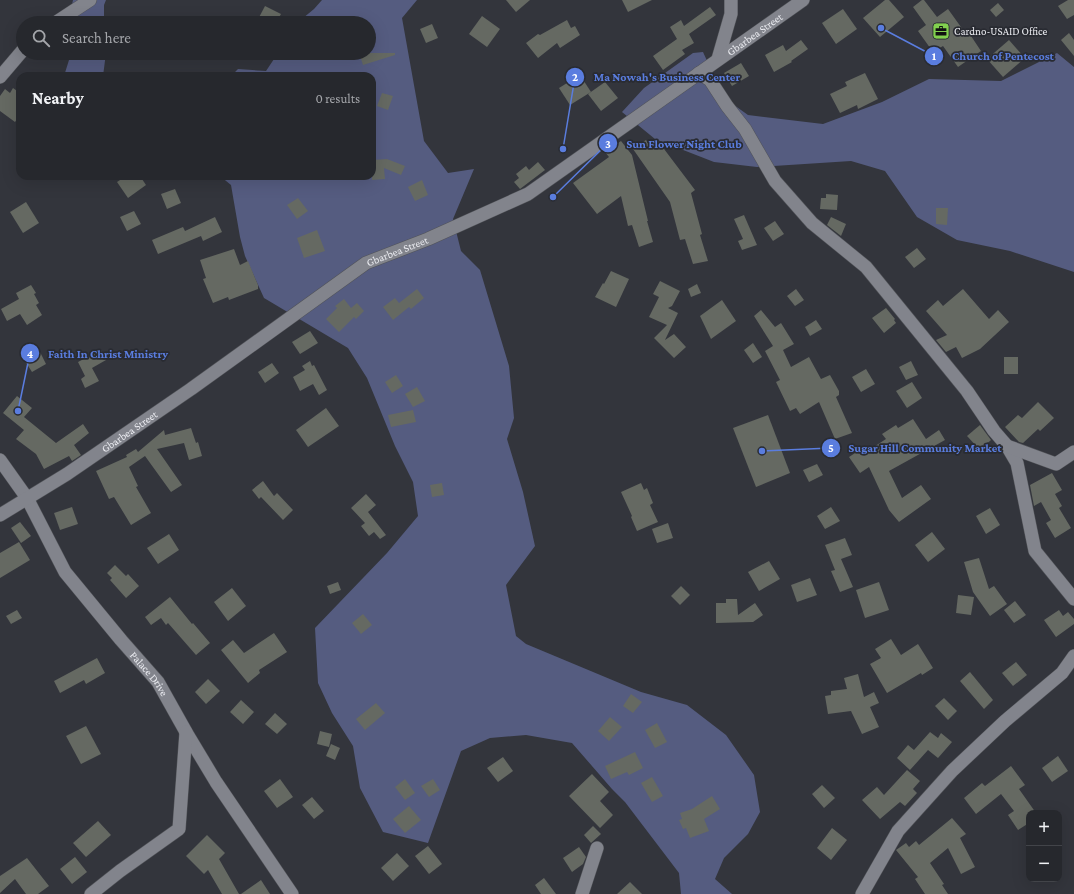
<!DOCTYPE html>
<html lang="en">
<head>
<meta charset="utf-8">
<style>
  :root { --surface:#26282d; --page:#2e3035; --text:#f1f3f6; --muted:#a4a6aa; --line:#424449 }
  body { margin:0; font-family:"Crimson Pro",serif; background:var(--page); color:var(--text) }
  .controls { position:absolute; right:12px; bottom:12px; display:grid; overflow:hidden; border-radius:8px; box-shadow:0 4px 16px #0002 }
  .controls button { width:36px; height:36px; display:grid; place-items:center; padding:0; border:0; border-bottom:1px solid var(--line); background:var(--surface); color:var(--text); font:20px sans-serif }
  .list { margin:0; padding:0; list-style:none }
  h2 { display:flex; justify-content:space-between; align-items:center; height:52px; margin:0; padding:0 16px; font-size:17px }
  h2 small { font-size:13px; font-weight:400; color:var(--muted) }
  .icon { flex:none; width:22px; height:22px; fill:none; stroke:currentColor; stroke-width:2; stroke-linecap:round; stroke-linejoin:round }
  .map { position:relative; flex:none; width:1074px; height:894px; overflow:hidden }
  .search { position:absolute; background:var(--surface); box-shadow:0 4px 16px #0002; left:16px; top:16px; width:360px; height:44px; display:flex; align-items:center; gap:10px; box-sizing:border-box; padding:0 14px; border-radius:22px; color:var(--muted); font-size:15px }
  .panel { position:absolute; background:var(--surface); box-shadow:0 4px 16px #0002; left:16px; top:72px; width:360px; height:108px; border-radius:12px }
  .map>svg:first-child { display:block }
</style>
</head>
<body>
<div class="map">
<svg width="1074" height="894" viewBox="0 0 1074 894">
  <rect width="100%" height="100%" fill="#33353c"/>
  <g fill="#555c80">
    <polygon points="73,0 106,0 104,5 104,23 68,23"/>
    <polygon points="322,0 417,0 402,18 424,141 448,173 474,169 453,219 461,251 480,270 509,366 514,418 507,439 523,492 535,546 506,585 516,636 526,644 641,692 687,705 726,735 754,775 760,812 748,834 724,858 715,879 732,894 681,894 679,873 625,802 612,789 572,743 526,735 490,738 461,751 428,843 383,832 360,788 353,746 332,713 318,683 315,628 387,553 418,516 413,482 395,446 367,378 348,348 264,298 245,256 240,237 231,185 220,176 372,176 372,76 231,76 238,69 266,71 278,53 369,53 369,23 297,23 314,9"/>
    <polygon points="703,52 714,76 720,95 748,115 823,124 882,102 929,79 1001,81 1057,53 1074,67 1074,272 1010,251 957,240 917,217 885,171 851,161 757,167 714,162 655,139 622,112 644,88 693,53"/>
    <polygon points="69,53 106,53 103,76 64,76 69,60"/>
  </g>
  <g fill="#656962">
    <polygon points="506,0 530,0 516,12"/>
    <polygon points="622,0 652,0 628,12"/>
    <polygon points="885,0 889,0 904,17 880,37 863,18"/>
    <polygon points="922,0 924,0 937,17 948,9 966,34 969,33 981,51 958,67 943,46 933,52 918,31 926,25 913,7"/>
    <polygon points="1068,0 1074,0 1074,15 1067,19 1058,6"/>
    <polygon points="998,3 1004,10 996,17 990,10"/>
    <polygon points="265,6 281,14 276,23 256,23"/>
    <polygon points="710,7 716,15 689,34 694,43 682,50 685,54 663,70 653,56 677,39 670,27 681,20 684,26"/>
    <polygon points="843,9 857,29 836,44 822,23"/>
    <polygon points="482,16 500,29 487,47 469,34"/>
    <polygon points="567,20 571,28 575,26 580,35 560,48 557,43 538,58 526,43 538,34 540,35"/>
    <polygon points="432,24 438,38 426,43 420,29"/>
    <polygon points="1069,33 1074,40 1074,56 1061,40"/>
    <polygon points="801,40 808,49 791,61 792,62 774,72 765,55 783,45 786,51"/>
    <polygon points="1009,40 1025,58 1003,77 987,59"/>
    <polygon points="359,53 395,53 395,55 363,65"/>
    <polygon points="741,63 749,76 732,86 724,73"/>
    <polygon points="865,73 878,99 858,109 857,105 840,113 830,94 847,86 845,82"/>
    <polygon points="580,75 591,92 570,105 559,88"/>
    <polygon points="605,82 618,98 601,111 588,94"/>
    <polygon points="13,88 20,93 20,115 15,122 0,111 0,96 5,89 10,93"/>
    <polygon points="382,93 393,96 388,110 377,106"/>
    <polygon points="646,140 650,147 658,141 695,190 691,193 702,234 700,235 708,261 693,264 685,239 680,240 670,202 633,149"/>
    <polygon points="621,141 632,155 648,221 647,221 653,242 639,247 632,225 628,226 621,196 597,214 573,183 609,157 605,152"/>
    <polygon points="387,159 405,166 401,175 384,168 385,179 372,180 372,160"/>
    <polygon points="538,162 545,170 520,189 514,182 519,178 516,174 526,166 529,170"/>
    <polygon points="126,176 140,176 146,185 128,198 117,182"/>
    <polygon points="422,180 428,195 415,201 408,187"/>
    <polygon points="175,189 181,203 167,209 161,194"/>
    <polygon points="826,194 838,195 837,210 820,209 821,198 826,198"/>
    <polygon points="298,198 308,211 297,219 287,205"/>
    <polygon points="26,202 39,223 23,233 10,212"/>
    <polygon points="936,208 948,208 947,225 936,224"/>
    <polygon points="134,211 141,224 127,231 120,217"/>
    <polygon points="744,215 757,245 742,250 738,241 743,239 734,219"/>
    <polygon points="215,217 222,232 203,241 201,236 158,254 152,240 183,227 185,231"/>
    <polygon points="831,217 846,224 841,236 827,225"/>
    <polygon points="775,221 784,234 773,241 764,228"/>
    <polygon points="317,230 325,251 304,258 297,238"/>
    <polygon points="917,248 926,259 914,268 905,257"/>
    <polygon points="234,249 240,265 248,261 258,285 258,289 229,300 228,297 213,303 203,279 206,278 200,260"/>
    <polygon points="611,271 629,279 616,307 595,297 603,283 604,284"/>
    <polygon points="660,281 680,291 672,306 668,308 678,313 665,340 674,334 686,347 674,358 654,338 667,325 649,317 659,297 653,294"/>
    <polygon points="697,284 701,293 691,297 688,289"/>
    <polygon points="31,285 36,293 34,294 39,303 36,305 42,315 27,325 20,314 7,321 1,309 19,299 16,293"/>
    <polygon points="417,289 424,298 411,309 409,307 393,320 383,307 395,298 399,303"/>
    <polygon points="796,289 804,300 795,306 787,296"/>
    <polygon points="963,289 989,319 998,310 1009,322 980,349 962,358 956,347 946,352 936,340 947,335 926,311 938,300 943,306"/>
    <polygon points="344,299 351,308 357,303 364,311 356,319 354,317 339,332 326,319 337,308 335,306"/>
    <polygon points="722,300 736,321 711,339 700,316"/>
    <polygon points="886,308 895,319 894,320 896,323 884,333 872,318"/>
    <polygon points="761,310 775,327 781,323 794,344 783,350 791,367 809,357 821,379 830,375 839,391 839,395 836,397 852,433 835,439 819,402 800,414 796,408 790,411 776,382 780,380 765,351 773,346 754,316"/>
    <polygon points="816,320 822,329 810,336 805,327"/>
    <polygon points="310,331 318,343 300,354 292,342"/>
    <polygon points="753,343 762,357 753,363 744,350"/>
    <polygon points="101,350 106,360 92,368 99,381 85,388 81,379 85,376 78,362"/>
    <polygon points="40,352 46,364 32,372 25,361"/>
    <rect x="1004" y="357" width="14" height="17"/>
    <polygon points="310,361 312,366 314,365 327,390 319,395 313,384 300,391 293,377 305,370 302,366"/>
    <polygon points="911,361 918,375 906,380 899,367"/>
    <polygon points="272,363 279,373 265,383 258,372"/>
    <polygon points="866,369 875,384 861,392 852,377"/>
    <polygon points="396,375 403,386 392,393 385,382"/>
    <polygon points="912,382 922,398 907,408 896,391"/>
    <polygon points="417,387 425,401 413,407 405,394"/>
    <polygon points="17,396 32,408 24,417 56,443 83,424 89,433 74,445 81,455 72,461 69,456 44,469 36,454 16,439 24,430 3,413"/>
    <polygon points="1038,402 1054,418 1040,431 1038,429 1023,443 1019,442 1005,427 1018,415 1022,418"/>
    <polygon points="326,408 339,426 308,447 296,430"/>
    <polygon points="413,410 416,422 391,427 388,415"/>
    <polygon points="768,415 790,473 756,487 733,428"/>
    <polygon points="913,419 926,439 939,430 945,440 889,471 902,498 921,485 931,499 899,522 889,510 869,467 860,473 849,457 866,446 869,450 886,439 882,434 896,425 898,428"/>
    <polygon points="980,425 991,440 980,450 967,436"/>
    <polygon points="191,428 196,443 198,442 202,456 189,460 184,443 157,449 182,485 171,492 145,456 129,467 138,486 136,487 151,513 131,525 114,497 109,499 96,471 127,457 126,455 136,449 138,452 164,430 165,435"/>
    <polygon points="817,464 823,475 809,482 803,470"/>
    <polygon points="1052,473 1062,490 1055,494 1062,506 1059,508 1071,528 1055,538 1046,523 1051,520 1041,502 1034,506 1030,485"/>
    <polygon points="263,481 274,496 277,493 293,510 283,520 261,497 259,499 252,490"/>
    <polygon points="442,483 444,495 432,497 430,485"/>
    <polygon points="641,483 644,490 647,488 653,503 650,505 658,522 637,531 631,517 632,516 621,492"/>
    <polygon points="366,494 376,505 368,512 386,535 380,539 374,532 369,536 361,526 365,523 351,508"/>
    <polygon points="72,507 78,524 60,530 54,513"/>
    <polygon points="831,507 840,521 825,529 817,516"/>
    <polygon points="990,508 1000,525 986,534 976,516"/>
    <polygon points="20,522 31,536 21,543 11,528"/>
    <polygon points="668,523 673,538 657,543 652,529"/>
    <polygon points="932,532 945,549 928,562 915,545"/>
    <polygon points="169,534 179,550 158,564 147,548"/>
    <polygon points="845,538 852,555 841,559 853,587 840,592 831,571 835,570 825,545"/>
    <polygon points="19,542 30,560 0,578 0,553"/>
    <polygon points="979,558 989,589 994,586 1007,604 990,616 973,592 964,562"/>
    <polygon points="769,561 780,579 759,591 748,572"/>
    <polygon points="115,565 126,576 128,574 139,586 126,598 110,580 112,578 107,573"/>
    <polygon points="810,578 817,595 797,602 791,585"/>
    <polygon points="338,582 341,590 330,594 327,586"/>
    <polygon points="879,582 889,610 865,618 856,590"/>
    <polygon points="681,586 690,595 680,605 671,596"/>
    <polygon points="232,588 246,606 228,621 214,602"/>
    <polygon points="958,595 974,597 971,615 956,613"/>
    <polygon points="170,597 192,624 193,623 210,643 196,655 168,623 166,625 161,618 151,625 145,617"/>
    <polygon points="726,599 737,599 738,615 755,603 763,615 753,622 716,623 716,603 726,603"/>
    <polygon points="1015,601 1026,615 1014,623 1004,610"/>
    <polygon points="17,610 22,618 11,624 6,616"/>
    <polygon points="1059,610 1063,616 1068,612 1074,619 1074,624 1056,637 1044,620"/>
    <polygon points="363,614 372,625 361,634 352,623"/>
    <polygon points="274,633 287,652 259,670 260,673 248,683 221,650 233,640 244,653"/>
    <polygon points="891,639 901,655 918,644 933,668 922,675 921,673 887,693 870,664 881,658 875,649"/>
    <polygon points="97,658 105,673 86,684 84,680 60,693 54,681"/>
    <polygon points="1016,662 1027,675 1013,686 1002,673"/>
    <polygon points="970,672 993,700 984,709 960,681"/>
    <polygon points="858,674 864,697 874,692 879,703 870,707 879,727 862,734 851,711 828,714 825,696 831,695 831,691 847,689 844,678"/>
    <polygon points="208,679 220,691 206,704 195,692"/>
    <polygon points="631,694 642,702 633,713 623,706"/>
    <polygon points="944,698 957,711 948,720 935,706"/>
    <polygon points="241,700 254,712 243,724 230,712"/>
    <polygon points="376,703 385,713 365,730 356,719"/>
    <polygon points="275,713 287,724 277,734 265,724"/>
    <polygon points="610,717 622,727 609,741 598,731"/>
    <polygon points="657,723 667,742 655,748 645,730"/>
    <polygon points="86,726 101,754 81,764 66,736"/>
    <polygon points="320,731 332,734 329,747 317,744"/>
    <polygon points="930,732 938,738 941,733 952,742 938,758 928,750 910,770 897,758 908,745 914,750"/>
    <polygon points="331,744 340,748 335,760 326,756"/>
    <polygon points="635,752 643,768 629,775 627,772 611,779 605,766"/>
    <polygon points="1058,756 1068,771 1052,782 1042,768"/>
    <polygon points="503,757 513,771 498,782 487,768"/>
    <polygon points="1011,766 1025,785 1019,789 1036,813 1029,813 1029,823 1018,830 1008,815 1014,811 1001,794 976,814 964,798 982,783 985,786"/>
    <polygon points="907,770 920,781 913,789 917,793 905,806 900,802 880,819 862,800 877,787 884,795"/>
    <polygon points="592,774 609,792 600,801 613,815 600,828 569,796"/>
    <polygon points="652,777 663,796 652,802 641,783"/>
    <polygon points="280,779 293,797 277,808 264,791"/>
    <polygon points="405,779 415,793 405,800 395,787"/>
    <polygon points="433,779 440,790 429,797 421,786"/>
    <polygon points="822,785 835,798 824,808 812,794"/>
    <polygon points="712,796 720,809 704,819 709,831 690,838 686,828 683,829 679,820 682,819 680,813 692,809"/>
    <polygon points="312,797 324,811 314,819 302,805"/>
    <polygon points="409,806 421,820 405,833 393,819"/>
    <polygon points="952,818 966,834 960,838 975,867 961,874 948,848 930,863 944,884 942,885 948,894 925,894 915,879 918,877 896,850 906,843 909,847 916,841 919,845"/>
    <polygon points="98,821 111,835 86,857 73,843"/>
    <polygon points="593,826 601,834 591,843 584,835"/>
    <polygon points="832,828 847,840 831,860 817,848"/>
    <polygon points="207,835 225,853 219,859 239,894 222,894 208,870 204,874 186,856"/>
    <polygon points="428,846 442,864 429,874 415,856"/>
    <polygon points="579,847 586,857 583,864 572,872 563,858"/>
    <polygon points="397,853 409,866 393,881 381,868"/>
    <polygon points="75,857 87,872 72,884 60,869"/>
    <polygon points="27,858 49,886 38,894 26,894 15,879 0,893 0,876"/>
    <polygon points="544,878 556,894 541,894 535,885"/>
    <polygon points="261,880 270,894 241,894"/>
    <polygon points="630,882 642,894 617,894"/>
  </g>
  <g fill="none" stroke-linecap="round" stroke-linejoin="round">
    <g stroke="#515358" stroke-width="14">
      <g id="minor">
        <polyline points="55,23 90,0"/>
        <polyline points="718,59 731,14 731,0"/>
        <polyline points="699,73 710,80 727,106 745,129 775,181 812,223 866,267 967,391 994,431 1007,446 1017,463 1035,551 1074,599"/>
        <polyline points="0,77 23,50"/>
        <polyline points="1007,446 1056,464 1074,452"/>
        <path id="s1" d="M0 460 27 498 65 572 121 640 158 682 186 732 216 782 292 894"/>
        <path id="s2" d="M0 515 67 474 191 389 366 263 428 239 528 194 803 0"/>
        <polyline points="91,894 120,871 179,829 186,732"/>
        <polyline points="582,894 597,848"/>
        <polyline points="862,894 898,831 952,771 1005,721 1062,673 1074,656"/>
      </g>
    </g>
    <use href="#minor" stroke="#82848c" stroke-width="13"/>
  </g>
  <defs>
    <g id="office-square" transform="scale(0.9)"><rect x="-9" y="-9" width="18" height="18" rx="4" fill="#82d04f" stroke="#292b32"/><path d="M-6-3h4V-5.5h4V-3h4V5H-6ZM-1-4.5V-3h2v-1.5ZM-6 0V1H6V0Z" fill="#111"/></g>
  </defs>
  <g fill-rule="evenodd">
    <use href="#office-square" x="941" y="31"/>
  </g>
  <g text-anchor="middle" stroke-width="3.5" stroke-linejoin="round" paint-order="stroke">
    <g font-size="11" fill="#eaebf0" stroke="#292b32" text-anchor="start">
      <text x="954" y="35">Cardno-USAID Office</text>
    </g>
    <g font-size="11" fill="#eaebf0" stroke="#292b32">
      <text dy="4" stroke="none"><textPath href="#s2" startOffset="898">Gbarbea Street</textPath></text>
      <text dy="4" stroke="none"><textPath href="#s2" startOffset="478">Gbarbea Street</textPath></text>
      <text dy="4" stroke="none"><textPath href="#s2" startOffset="154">Gbarbea Street</textPath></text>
      <text dy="4" stroke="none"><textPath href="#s1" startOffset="262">Palace Drive</textPath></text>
    </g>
  </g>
  <path fill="none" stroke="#5a7ddf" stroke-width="1.5" d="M881 28L934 56M563 149L575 77M553 197L608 143M18 411L30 353M762 451L831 448"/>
  <g fill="#5a7ddf" stroke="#292b32" stroke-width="1.5">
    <circle cx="881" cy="28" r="4"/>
    <circle cx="563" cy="149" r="4"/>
    <circle cx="553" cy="197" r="4"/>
    <circle cx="18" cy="411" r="4"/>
    <circle cx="762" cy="451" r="4"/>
    <circle cx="934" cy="56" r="10"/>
    <circle cx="575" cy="77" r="10"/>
    <circle cx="608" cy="143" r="10"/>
    <circle cx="30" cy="353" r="10"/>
    <circle cx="831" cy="448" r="10"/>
  </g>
  <g font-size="12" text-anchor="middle" font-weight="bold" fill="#fff">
    <text x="934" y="60">1</text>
    <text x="575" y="81">2</text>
    <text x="608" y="148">3</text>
    <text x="30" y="358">4</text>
    <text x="831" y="452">5</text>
  </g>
  <g font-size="12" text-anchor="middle" font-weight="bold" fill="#5a7ddf" stroke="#292b32" stroke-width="3.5" stroke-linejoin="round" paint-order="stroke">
    <text x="1003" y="60">Church of Pentecost</text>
    <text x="667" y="81">Ma Nowah's Business Center</text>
    <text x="684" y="148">Sun Flower Night Club</text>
    <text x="108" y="358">Faith In Christ Ministry</text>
    <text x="925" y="452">Sugar Hill Community Market</text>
  </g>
</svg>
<div class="controls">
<button>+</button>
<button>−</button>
</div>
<div class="search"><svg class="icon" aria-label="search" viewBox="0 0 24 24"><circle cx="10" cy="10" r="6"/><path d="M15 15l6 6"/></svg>Search here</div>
<section class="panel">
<h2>Nearby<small>0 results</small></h2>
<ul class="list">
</ul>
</section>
</div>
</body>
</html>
